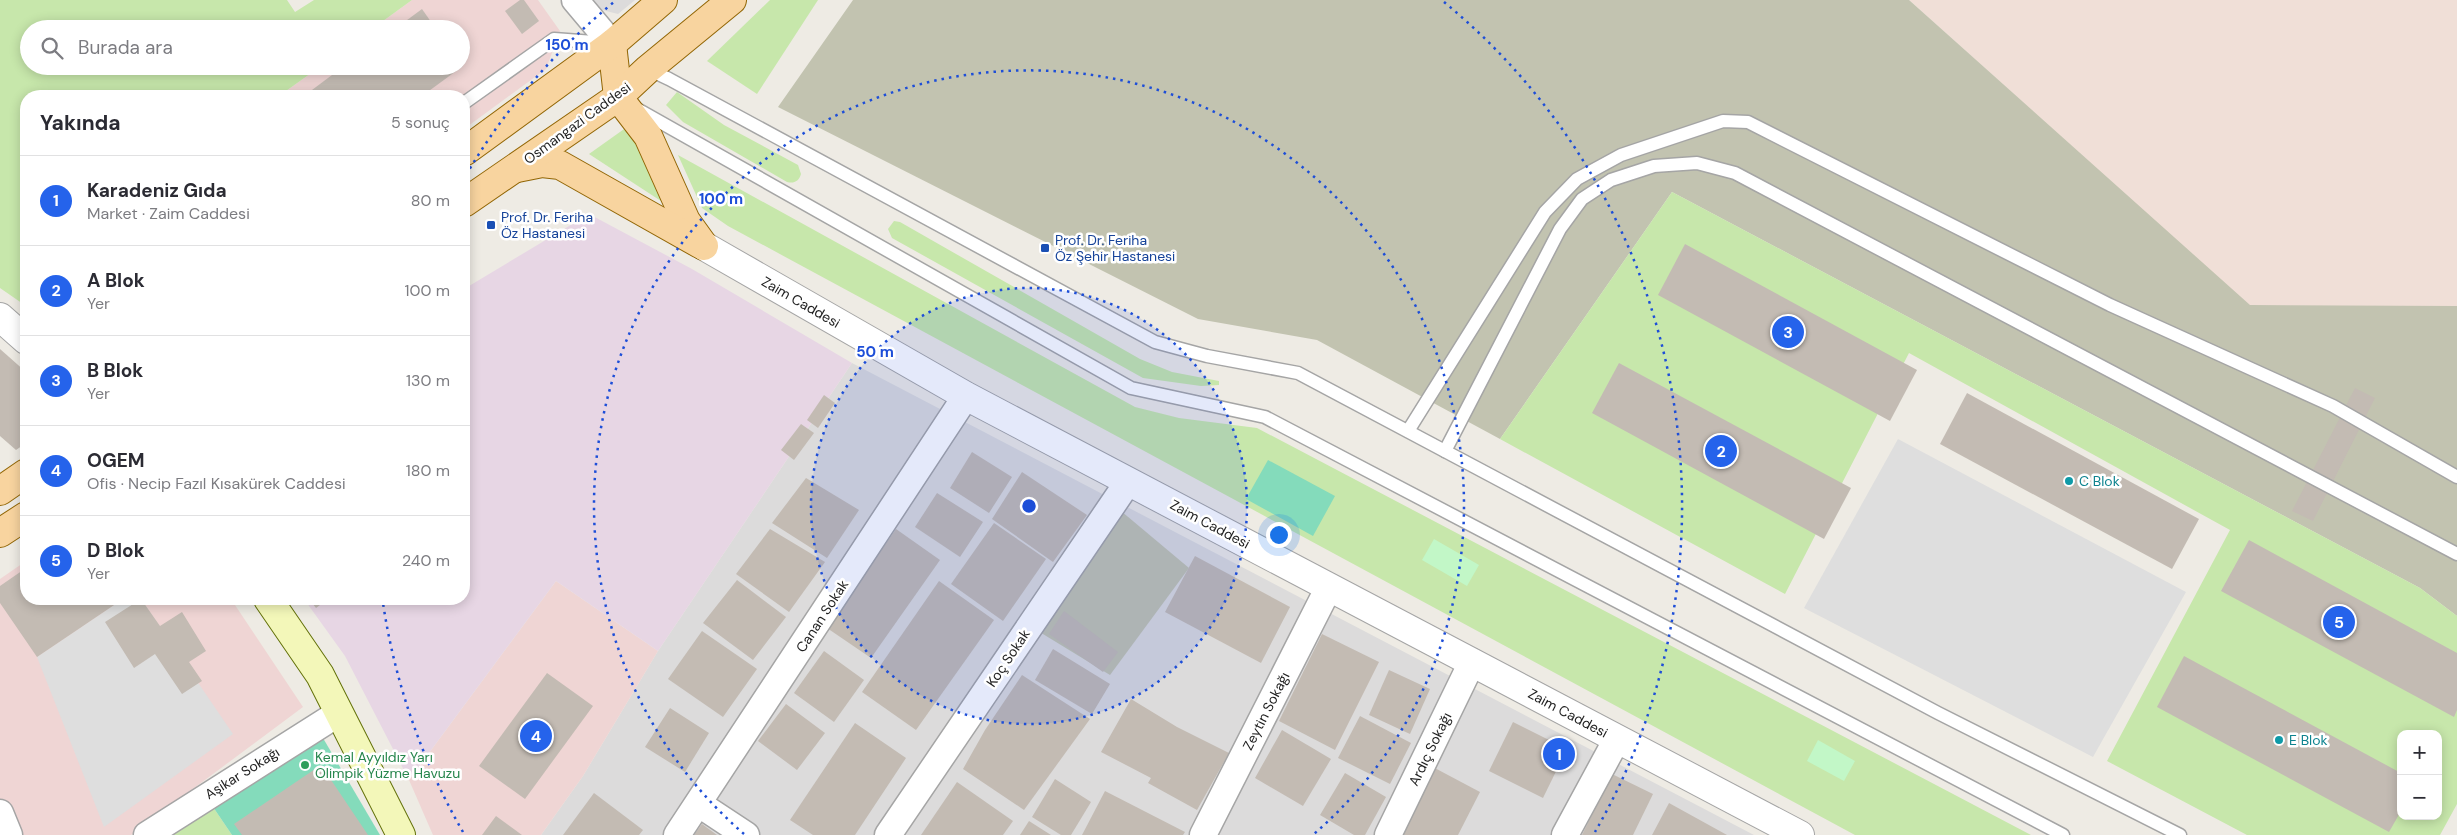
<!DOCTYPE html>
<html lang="tr">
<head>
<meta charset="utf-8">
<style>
  :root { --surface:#fff; --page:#f7f7f7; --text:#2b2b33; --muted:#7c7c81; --line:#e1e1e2; --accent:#2563eb }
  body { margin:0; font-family:"DM Sans",sans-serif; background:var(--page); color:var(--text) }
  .controls { position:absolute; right:15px; bottom:15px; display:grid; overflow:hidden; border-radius:10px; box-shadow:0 2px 12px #0003 }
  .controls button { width:45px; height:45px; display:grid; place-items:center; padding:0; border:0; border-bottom:1px solid var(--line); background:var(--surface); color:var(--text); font:25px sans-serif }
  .you { position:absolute; left:1278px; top:534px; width:18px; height:18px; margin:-12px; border:4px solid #fff; border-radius:50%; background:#1a73e8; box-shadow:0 0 0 8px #1a73e833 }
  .badge { display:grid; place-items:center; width:32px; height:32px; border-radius:50%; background:var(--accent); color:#fff; font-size:16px; font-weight:700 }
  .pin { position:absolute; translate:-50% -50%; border:2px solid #fff; box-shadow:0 1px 5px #0006 }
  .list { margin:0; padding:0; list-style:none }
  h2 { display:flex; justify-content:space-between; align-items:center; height:65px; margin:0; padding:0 20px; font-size:21px }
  h2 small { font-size:16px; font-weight:400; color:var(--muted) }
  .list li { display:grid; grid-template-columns:32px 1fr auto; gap:15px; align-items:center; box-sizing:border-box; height:90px; padding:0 20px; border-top:1px solid var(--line) }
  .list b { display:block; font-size:19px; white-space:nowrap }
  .list p { margin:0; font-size:16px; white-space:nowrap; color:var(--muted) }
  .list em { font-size:16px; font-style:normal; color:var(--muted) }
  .icon { flex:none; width:28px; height:28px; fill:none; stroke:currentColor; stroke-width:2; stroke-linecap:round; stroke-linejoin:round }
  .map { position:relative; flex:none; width:2457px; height:835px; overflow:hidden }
  .search { position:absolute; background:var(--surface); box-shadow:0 2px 12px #0003; left:20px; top:20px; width:450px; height:55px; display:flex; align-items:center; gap:12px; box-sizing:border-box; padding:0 18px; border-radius:28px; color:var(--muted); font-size:19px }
  .panel { position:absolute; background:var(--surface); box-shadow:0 2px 12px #0003; left:20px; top:90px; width:450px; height:515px; border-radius:20px }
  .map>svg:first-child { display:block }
</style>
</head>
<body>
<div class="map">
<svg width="2457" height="835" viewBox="0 0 2457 835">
  <rect width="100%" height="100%" fill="#eeebe4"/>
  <g fill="#dcdbdb">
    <polygon points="589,0 635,0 618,14 598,9"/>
    <polygon points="852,363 1754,835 541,835 583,776 658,651"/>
  </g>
  <g fill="#efd5d4">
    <polygon points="412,0 538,0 560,31 546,69 464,129 464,96 279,96 321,66 461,66 461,29 372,29"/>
    <polygon points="26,561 26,599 231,599 303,707 131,835 0,835 0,579"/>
    <polygon points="556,581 658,651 583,776 541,835 433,835 409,780"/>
  </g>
  <polygon fill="#e7d6e4" points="589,214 692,269 852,363 658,651 556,581 409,780 345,656 304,599 464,599 464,289"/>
  <polygon fill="#f0dfd7" points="1909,0 2457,0 2457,306 2250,306"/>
  <g fill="#c2c3b0">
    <polygon points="853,0 1909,0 2250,305 2457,306 2457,616 2420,588 1672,192 1500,439 1317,340 1198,319 778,107"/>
    <polygon points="1121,511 1189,568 1110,675 1038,631"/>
  </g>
  <g fill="#c7e7ab" fill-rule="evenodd">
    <polygon points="0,0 287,0 295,12 314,0 412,0 372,29 29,29 29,66 321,66 279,96 26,96 26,306 0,288"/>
    <polygon points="770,0 818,0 757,94 707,61"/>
    <path d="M677 92 724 125 798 165 801 174C799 181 794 184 787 182L683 122 666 105Z"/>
    <polygon points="627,127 641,142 664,203 589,154"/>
    <polygon points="678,155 1135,407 1179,418 1257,428 2031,835 1855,835 728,226 702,208"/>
    <path d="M1672 192 2420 588 2457 616V804L2440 835H2247L2107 761 2230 530 1909 353 1785 594 1500 439ZM2401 734H2438V816H2401Z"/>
    <polygon points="894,221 900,222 1140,359 1172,372 1219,381 1219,385 1201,386 1143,378 892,238 888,229"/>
    <polygon points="211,804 232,835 165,835"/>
  </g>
  <g fill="#c2f7c7">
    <polygon points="1434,539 1479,565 1467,586 1422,560"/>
    <polygon points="1818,740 1855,761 1844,781 1807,761"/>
  </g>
  <g fill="#84dbbb">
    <polygon points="1268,460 1335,496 1313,536 1246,499"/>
    <polygon points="320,733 380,835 232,835 211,804"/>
  </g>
  <g fill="#dedede">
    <polygon points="1898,439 2186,592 2093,757 1804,608"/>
    <polygon points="123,599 141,599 233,734 104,827 37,657"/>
  </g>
  <g fill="#c3bbb3">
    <polygon points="520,0 524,0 539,21 522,34 505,11"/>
    <polygon points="422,9 436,29 395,29"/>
    <polygon points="344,66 463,66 422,96 304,96"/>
    <polygon points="1685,244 1917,370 1890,421 1658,295"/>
    <polygon points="0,349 26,372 26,443 16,450 0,436"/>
    <polygon points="1619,363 1851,488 1824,539 1592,413"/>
    <polygon points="2355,388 2375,398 2313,521 2292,511"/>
    <polygon points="1967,393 2199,519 2172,569 1940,444"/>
    <polygon points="824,395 835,403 818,428 807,420"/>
    <polygon points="801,424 814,433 794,460 781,450"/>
    <polygon points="972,452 1012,477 989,513 950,488"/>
    <polygon points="1022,472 1087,515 1053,562 992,519"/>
    <polygon points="806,478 859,510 827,558 772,523"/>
    <polygon points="937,493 983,522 960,557 915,527"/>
    <polygon points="994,523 1046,559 1003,621 951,584"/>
    <polygon points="770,529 825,562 789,612 736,574"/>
    <polygon points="896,529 940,560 871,658 827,628"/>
    <polygon points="2249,540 2457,653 2457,710 2454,717 2221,591"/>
    <polygon points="1195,556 1290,607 1261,663 1165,612"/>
    <polygon points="26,568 26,599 123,599 37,657 0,603 0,586"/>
    <polygon points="737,580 786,617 753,660 703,623"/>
    <polygon points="939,581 994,620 916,730 862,692"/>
    <polygon points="141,599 160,626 182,612 206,651 189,662 202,681 182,694 155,654 134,668 105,622"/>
    <polygon points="309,599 328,599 316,608"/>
    <polygon points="1064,611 1118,652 1103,672 1049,634"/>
    <polygon points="702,631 757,669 723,717 668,679"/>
    <polygon points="1322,634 1379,662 1335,750 1279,721"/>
    <polygon points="1053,649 1110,684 1092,714 1035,680"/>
    <polygon points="824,651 864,680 834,722 794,693"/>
    <polygon points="2184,656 2401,773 2401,811 2389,832 2157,707"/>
    <polygon points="1389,670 1430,689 1410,734 1369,715"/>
    <polygon points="547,673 593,706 525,799 479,766"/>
    <polygon points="1022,675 1090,719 1024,810 963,769 985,730"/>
    <polygon points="1131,699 1177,727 1229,753 1197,810 1148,783 1151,778 1101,752"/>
    <polygon points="786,704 825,733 797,770 758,741"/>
    <polygon points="670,708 709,733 685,772 645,747"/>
    <polygon points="1360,716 1411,743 1390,784 1338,758"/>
    <polygon points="1513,722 1567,749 1543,798 1489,771"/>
    <polygon points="855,723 906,758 855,835 813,835 790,820"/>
    <polygon points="1282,730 1331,759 1303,806 1255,778"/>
    <polygon points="321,765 368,835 242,835 234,824"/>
    <polygon points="1431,766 1480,792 1458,835 1396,835"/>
    <polygon points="1345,773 1386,797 1365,835 1354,835 1320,815"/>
    <polygon points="1612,774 1653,794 1633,835 1582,835"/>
    <polygon points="1055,779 1091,802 1071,835 1061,835 1032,817"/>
    <polygon points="957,782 1013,821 1003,835 921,835"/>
    <polygon points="1105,791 1185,832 1183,835 1082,835"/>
    <polygon points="594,793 643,830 639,835 563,835"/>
    <polygon points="1669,803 1727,835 1652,835"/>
    <polygon points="496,816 522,835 482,835"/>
    <polygon points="1029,821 1051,835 1020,835"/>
    <polygon points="702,824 717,835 694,835"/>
  </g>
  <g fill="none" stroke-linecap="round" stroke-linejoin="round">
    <g stroke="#a5a5a5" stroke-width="15">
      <g id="service">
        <polyline points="648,69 669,79 1155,342 1207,356 1298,373 1938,713 2180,835"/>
        <polyline points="464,103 554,39 607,43"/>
        <polyline points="637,109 1131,388 1265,417 2063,835"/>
        <polyline points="1408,431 1545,212 1577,179 1621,155 1723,121 1748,122 2110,305 2333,406 2457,477"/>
        <polyline points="1445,451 1560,229 1582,199 1611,180 1654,166 1697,163 1735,173 2457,554"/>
      </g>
    </g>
    <g stroke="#a5a5a5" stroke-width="29">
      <g id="minor">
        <polyline points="575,0 612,44"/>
        <polyline points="699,804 746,835"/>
        <polyline points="0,813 9,835"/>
        <polyline points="147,835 339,713"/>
        <polyline points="677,835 966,396"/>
        <polyline points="888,835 1128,482"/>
        <polyline points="1203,835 1329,587"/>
        <polyline points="1388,835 1472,662"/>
        <polyline points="1565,835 1617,739"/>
      </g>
    </g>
    <g stroke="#a5a5a5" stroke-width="30">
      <g id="tertiary">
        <polyline points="704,246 966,396 1800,835"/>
        <polyline points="0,317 26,340"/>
      </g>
    </g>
    <g stroke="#637109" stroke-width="30">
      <polyline id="secondary" points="268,599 320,675 401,835"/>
    </g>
    <g stroke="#926605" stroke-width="30">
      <g id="primary">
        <polyline points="612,44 618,97 648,136 686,221 704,246"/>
        <polyline points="464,152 612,44 663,0"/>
        <polyline points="517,168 542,163 560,165 700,244"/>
        <polyline points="464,203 618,97 648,69 732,0"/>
        <polyline points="0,491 26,473"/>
        <polyline points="0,533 26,516"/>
      </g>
    </g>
    <use href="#service" stroke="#fff" stroke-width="12"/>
    <use href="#minor" stroke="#fff" stroke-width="26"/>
    <use href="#tertiary" stroke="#fff" stroke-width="28"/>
    <use href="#secondary" stroke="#f3f7b9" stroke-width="28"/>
    <use href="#primary" stroke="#f8d49f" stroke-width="28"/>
  </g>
  <circle cx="1029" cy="506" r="218" fill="#1d4ed8" fill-opacity=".12"/>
  <g fill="none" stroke="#1d4ed8" stroke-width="2.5" stroke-dasharray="2.5 5">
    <circle cx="1029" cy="506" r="218"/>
    <path d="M744 834A435 435 0 1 1 1314 834"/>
    <path d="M463 832A653 653 0 0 1 383 603M466 175A653 653 0 0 1 614 2M1444 2A653 653 0 0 1 1595 832"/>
  </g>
  <g fill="#1a4fb4" stroke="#fff" stroke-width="2">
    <rect x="486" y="220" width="10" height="10" rx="2.5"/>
    <rect x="1040" y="243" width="10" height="10" rx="2.5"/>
  </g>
  <g fill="#0f9aa8" stroke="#fff" stroke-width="2">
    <circle cx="2069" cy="481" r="5"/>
    <circle cx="2279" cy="740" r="5"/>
  </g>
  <circle fill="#2e9e5b" stroke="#fff" stroke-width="2" cx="305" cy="765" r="5"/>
  <g text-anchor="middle" stroke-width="5" stroke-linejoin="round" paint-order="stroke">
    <g font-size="14" fill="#1e1e1e" stroke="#fff">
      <text transform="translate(577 123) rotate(-36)" y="5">Osmangazi Caddesi</text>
      <text transform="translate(801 302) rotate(30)" y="5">Zaim Caddesi</text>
      <text transform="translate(1210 524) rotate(28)" y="5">Zaim Caddesi</text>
      <text transform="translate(822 616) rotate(-57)" y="5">Canan Sokak</text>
      <text transform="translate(1008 658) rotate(-56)" y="5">Koç Sokak</text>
      <text transform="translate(1266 711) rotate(-63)" y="5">Zeytin Sokağı</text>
      <text transform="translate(1568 713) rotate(28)" y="5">Zaim Caddesi</text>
      <text transform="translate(1430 749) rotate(-64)" y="5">Ardıç Sokağı</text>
      <text transform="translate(242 773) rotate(-32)" y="5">Aşikar Sokağı</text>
    </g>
    <g font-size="14" fill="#164399" stroke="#fff" text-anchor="start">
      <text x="501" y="222">Prof. Dr. Feriha<tspan x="501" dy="16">Öz Hastanesi</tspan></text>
      <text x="1055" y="245">Prof. Dr. Feriha<tspan x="1055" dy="16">Öz Şehir Hastanesi</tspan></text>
    </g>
    <g font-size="14" fill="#0d838f" stroke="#fff" text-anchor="start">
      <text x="2079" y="486">C Blok</text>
      <text x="2289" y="745">E Blok</text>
    </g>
    <g font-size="14" fill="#27864d" stroke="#fff" text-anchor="start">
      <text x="315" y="762">Kemal Ayyıldız Yarı<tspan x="315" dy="16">Olimpik Yüzme Havuzu</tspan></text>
    </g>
  </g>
  <circle cx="1029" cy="506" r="8" fill="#1d4ed8" stroke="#fff" stroke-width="2.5"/>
  <g font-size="15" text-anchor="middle" font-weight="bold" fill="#1d4ed8" stroke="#fff" stroke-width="5" stroke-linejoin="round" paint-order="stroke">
    <text x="567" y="50">150 m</text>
    <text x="721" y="204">100 m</text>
    <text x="875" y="357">50 m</text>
  </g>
</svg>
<div class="controls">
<button>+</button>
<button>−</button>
</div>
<div class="you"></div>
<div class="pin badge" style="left:1559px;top:754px">1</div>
<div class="pin badge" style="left:1721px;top:451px">2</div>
<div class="pin badge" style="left:1788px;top:332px">3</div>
<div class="pin badge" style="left:536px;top:736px">4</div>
<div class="pin badge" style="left:2339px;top:622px">5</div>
<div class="search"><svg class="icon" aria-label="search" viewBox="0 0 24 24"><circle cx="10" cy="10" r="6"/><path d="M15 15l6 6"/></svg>Burada ara</div>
<section class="panel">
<h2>Yakında<small>5 sonuç</small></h2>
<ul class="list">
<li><span class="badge">1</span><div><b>Karadeniz Gıda</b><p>Market · Zaim Caddesi</p></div><em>80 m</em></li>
<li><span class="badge">2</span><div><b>A Blok</b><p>Yer</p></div><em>100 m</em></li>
<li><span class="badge">3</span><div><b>B Blok</b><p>Yer</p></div><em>130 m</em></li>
<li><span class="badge">4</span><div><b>OGEM</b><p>Ofis · Necip Fazıl Kısakürek Caddesi</p></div><em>180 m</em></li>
<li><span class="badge">5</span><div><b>D Blok</b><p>Yer</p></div><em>240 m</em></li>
</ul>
</section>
</div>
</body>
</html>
